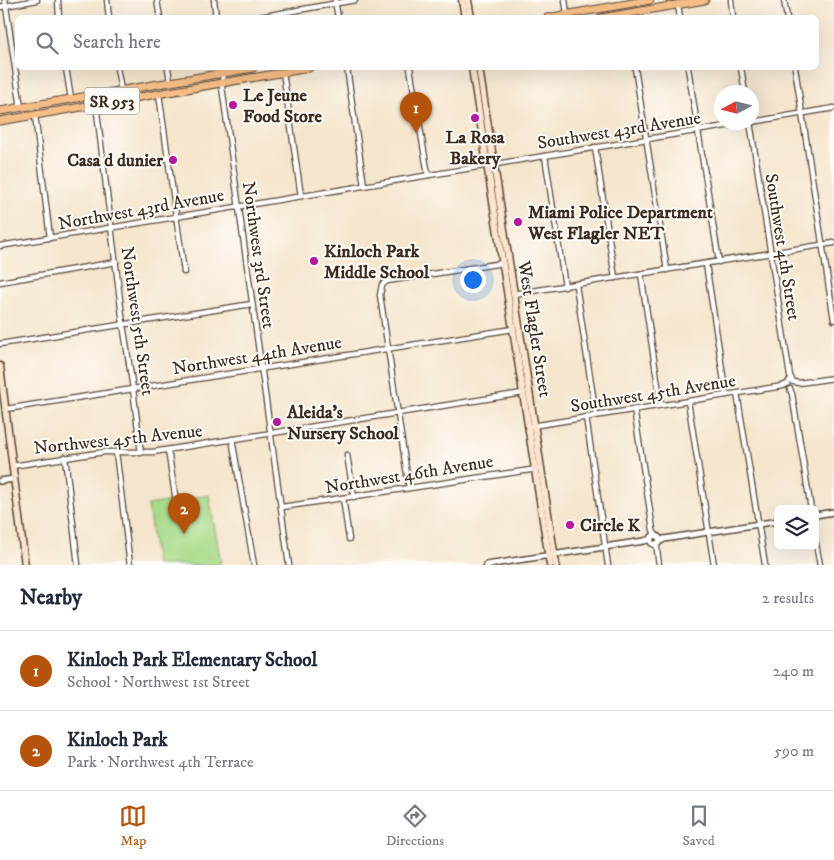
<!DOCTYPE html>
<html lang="en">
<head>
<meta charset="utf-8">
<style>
  :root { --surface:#fff; --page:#f2f2f3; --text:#1f2937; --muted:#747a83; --line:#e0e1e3; --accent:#b45309 }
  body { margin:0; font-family:"IM FELL DW Pica",serif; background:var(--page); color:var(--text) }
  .controls { position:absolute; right:15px; bottom:15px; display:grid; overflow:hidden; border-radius:8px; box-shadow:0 5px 20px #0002 }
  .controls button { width:45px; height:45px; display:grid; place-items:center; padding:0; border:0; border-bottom:1px solid var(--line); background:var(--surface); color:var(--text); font:25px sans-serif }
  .compass { position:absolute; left:714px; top:85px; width:45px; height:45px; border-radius:50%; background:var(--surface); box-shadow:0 5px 20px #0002; rotate:263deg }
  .you { position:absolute; left:472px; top:279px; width:18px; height:18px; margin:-12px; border:4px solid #fff; border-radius:50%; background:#1a73e8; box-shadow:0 0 0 8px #1a73e833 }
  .badge { display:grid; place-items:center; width:32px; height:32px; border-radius:50%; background:var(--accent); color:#fff; font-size:16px; font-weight:700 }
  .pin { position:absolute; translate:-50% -41px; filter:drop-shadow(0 1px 2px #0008) }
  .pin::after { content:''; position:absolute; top:26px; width:18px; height:15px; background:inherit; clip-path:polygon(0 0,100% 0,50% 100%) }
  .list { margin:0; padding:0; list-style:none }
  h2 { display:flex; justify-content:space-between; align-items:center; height:65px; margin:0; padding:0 20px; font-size:21px }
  h2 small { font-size:16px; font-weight:400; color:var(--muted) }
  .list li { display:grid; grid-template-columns:32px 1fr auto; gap:15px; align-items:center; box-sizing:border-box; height:80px; padding:0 20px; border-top:1px solid var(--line) }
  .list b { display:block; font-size:19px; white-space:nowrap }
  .list p { margin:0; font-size:16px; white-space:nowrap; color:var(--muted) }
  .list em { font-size:16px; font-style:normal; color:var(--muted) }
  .icon { flex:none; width:28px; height:28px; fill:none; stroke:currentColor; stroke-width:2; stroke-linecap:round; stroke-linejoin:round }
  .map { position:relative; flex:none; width:834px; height:565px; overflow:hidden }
  .search { position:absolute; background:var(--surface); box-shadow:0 5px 20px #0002; left:15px; right:15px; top:15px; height:55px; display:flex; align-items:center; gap:12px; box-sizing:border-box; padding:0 18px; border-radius:8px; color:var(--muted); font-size:19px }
  .sheet { height:225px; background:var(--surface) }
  nav { display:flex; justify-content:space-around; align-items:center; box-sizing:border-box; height:70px; border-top:1px solid var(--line); background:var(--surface); font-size:14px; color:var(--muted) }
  nav a { display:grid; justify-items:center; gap:2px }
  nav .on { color:var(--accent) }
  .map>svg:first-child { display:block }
</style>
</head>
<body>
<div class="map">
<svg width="834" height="565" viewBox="0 0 834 565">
  <rect width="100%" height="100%" fill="#fdfcf7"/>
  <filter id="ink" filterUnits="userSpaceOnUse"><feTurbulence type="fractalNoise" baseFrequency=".02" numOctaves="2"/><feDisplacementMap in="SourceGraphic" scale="10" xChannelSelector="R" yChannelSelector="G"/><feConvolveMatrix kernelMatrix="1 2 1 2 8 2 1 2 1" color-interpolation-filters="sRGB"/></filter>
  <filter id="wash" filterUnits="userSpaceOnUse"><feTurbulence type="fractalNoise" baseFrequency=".0096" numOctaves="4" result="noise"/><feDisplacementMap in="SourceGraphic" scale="20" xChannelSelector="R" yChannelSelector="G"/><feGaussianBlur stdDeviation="1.12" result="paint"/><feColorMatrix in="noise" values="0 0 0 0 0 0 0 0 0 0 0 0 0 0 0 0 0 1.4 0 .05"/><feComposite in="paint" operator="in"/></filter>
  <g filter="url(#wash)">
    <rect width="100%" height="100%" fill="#f5e5cc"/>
    <polygon fill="#a9db8a" stroke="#728254" points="209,495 221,563 215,565 156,565 148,505"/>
  </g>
  <g filter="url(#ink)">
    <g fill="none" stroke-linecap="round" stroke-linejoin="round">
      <g stroke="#574638" stroke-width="7">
        <g id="minor">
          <polyline points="5,0 21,108"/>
          <polyline points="58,0 59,18"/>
          <polyline points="107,0 109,18"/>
          <polyline points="157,0 160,18"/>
          <polyline points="214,0 216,18"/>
          <polyline points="335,0 338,18"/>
          <polyline points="565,0 567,14"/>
          <polyline points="731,0 733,18"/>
          <polyline points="784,0 787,18"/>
          <polyline points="678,5 680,18"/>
          <polyline points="0,7 37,0"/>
          <polyline points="253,18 355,0"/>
          <polyline points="66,68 71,99"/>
          <polyline points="117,68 121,90"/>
          <polyline points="168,68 170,82"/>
          <polyline points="223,68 222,87 289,565"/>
          <polyline points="347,68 364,186"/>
          <polyline points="410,68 428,175"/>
          <polyline points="635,68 667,270"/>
          <polyline points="688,68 719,262"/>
          <polyline points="741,68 745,92"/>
          <polyline points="795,68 834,320"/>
          <polyline points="283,72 301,196"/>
          <polyline points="159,94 184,272"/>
          <polyline points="96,104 123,324 133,389 141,453"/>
          <polyline points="35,115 50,238"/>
          <polyline points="750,122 790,376 792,380"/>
          <polyline points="752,122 834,108"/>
          <polyline points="595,147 615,278"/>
          <polyline points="545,156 565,287"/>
          <polyline points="0,246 750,122"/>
          <polyline points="706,264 726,395"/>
          <polyline points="641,274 661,405"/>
          <polyline points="0,282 116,262"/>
          <polyline points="576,285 596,416"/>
          <polyline points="513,294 834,243"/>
          <polyline points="0,344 252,304"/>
          <polyline points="789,381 799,383 834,378"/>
          <polyline points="790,389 792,394 811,509"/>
          <polyline points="737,393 765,565"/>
          <polyline points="688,401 714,565"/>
          <polyline points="6,409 513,329"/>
          <polyline points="634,409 653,530 656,536"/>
          <polyline points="586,417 608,565"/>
          <polyline points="532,426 783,386 787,384"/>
          <polyline points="232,439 254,565"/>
          <polyline points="168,450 176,501"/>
          <polyline points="116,452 130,565"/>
          <polyline points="347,455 354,497"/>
          <polyline points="65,457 78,565"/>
          <polyline points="12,466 104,452 153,452 523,393"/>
          <polyline points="409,488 380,295 382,285 387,281 503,263"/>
          <polyline points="343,498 349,539"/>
          <polyline points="282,507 537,469"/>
          <polyline points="815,539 820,565"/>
          <polyline points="657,543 657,550 659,565"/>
        </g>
      </g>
      <g stroke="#574638" stroke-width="8">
        <g id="tertiary">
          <polyline points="0,481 14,479"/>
          <polyline points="815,515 834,512"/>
          <circle cx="655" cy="540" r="4.5"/>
          <polyline points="659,542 664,539 778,521"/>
          <polyline points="486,565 644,541 651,539"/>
        </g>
      </g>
      <g stroke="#574638" stroke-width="9">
        <g id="secondary">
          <polyline points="462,0 465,18"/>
          <polyline points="468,0 471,18"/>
          <polyline points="472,68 550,565"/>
          <polyline points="479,68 556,565"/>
          <polyline points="0,366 25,565"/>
        </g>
      </g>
      <g stroke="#574638" stroke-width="9">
        <g id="primary">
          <polyline points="547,18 650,0"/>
          <polyline points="601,18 705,0"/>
          <polyline points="0,111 253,68"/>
          <polyline points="0,121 309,68"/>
        </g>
      </g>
      <use href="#minor" stroke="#fff" stroke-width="4.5"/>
      <use href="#tertiary" stroke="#fff" stroke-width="5"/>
      <use href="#secondary" stroke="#fbe5cf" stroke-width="6"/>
      <use href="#primary" stroke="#f6be87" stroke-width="7"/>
    </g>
  </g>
  <g fill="#b5179e" stroke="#fdfcf7" stroke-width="2">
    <circle cx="233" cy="105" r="5"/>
    <circle cx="475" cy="118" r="5"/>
    <circle cx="173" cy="160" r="5"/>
    <circle cx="518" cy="222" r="5"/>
    <circle cx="314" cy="261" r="5"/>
    <circle cx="277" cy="422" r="5"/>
    <circle cx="570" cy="525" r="5"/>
  </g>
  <g text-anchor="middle" stroke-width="4" stroke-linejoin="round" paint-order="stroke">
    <rect fill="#fdfcf7" stroke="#75695f" stroke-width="1" x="84.5" y="87.5" width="55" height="27" rx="4"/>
    <g font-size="16" font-weight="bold" fill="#3b2a1e">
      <text x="112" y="107">SR 953</text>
    </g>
    <g font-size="18" font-weight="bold" fill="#3b2a1e" stroke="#fdfcf7" text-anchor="start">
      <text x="243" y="101">Le Jeune<tspan x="243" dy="21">Food Store</tspan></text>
      <text x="475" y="143" text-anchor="middle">La Rosa<tspan x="475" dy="21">Bakery</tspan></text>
      <text x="163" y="166" text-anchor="end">Casa d dunier</text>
      <text x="528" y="218">Miami Police Department<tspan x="528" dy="21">West Flagler NET</tspan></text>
      <text x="324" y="257">Kinloch Park<tspan x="324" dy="21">Middle School</tspan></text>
      <text x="287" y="418">Aleida's<tspan x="287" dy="21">Nursery School</tspan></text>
      <text x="580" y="531">Circle K</text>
    </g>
    <g font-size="18" fill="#3b2a1e" stroke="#fdfcf7">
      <text transform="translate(619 130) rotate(-9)" y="6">Southwest 43rd Avenue</text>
      <text transform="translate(141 209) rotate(-10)" y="6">Northwest 43rd Avenue</text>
      <text transform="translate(783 247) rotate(81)" y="6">Southwest 4th Street</text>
      <text transform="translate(259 255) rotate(82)" y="6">Northwest 3rd Street</text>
      <text transform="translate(138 321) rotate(82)" y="6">Northwest 5th Street</text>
      <text transform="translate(535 329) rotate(81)" y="6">West Flagler Street</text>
      <text transform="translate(257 355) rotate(-9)" y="6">Northwest 44th Avenue</text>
      <text transform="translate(653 393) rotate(-9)" y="6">Southwest 45th Avenue</text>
      <text transform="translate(118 439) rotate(-6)" y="6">Northwest 45th Avenue</text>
      <text transform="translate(409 474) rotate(-9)" y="6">Northwest 46th Avenue</text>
    </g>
  </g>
</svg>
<div class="controls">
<button><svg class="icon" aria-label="layers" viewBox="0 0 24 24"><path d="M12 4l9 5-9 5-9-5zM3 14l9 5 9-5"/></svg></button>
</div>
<svg class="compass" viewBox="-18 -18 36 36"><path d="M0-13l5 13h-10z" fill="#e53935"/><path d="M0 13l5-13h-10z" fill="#747a83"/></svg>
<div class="you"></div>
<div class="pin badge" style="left:416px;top:133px">1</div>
<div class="pin badge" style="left:184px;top:534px">2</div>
<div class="search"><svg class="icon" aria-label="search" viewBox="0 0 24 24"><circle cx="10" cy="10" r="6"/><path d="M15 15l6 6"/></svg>Search here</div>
</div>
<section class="sheet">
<h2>Nearby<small>2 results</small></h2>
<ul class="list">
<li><span class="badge">1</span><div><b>Kinloch Park Elementary School</b><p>School · Northwest 1st Street</p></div><em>240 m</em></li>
<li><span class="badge">2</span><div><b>Kinloch Park</b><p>Park · Northwest 4th Terrace</p></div><em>590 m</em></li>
</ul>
</section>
<nav>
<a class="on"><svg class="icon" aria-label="map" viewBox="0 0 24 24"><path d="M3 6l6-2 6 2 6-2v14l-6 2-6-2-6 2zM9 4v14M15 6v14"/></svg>Map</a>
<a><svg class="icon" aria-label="directions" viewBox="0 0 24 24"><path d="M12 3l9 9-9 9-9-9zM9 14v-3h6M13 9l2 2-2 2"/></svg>Directions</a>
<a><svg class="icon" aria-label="saved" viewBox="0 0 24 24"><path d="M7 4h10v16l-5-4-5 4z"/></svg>Saved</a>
</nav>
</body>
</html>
